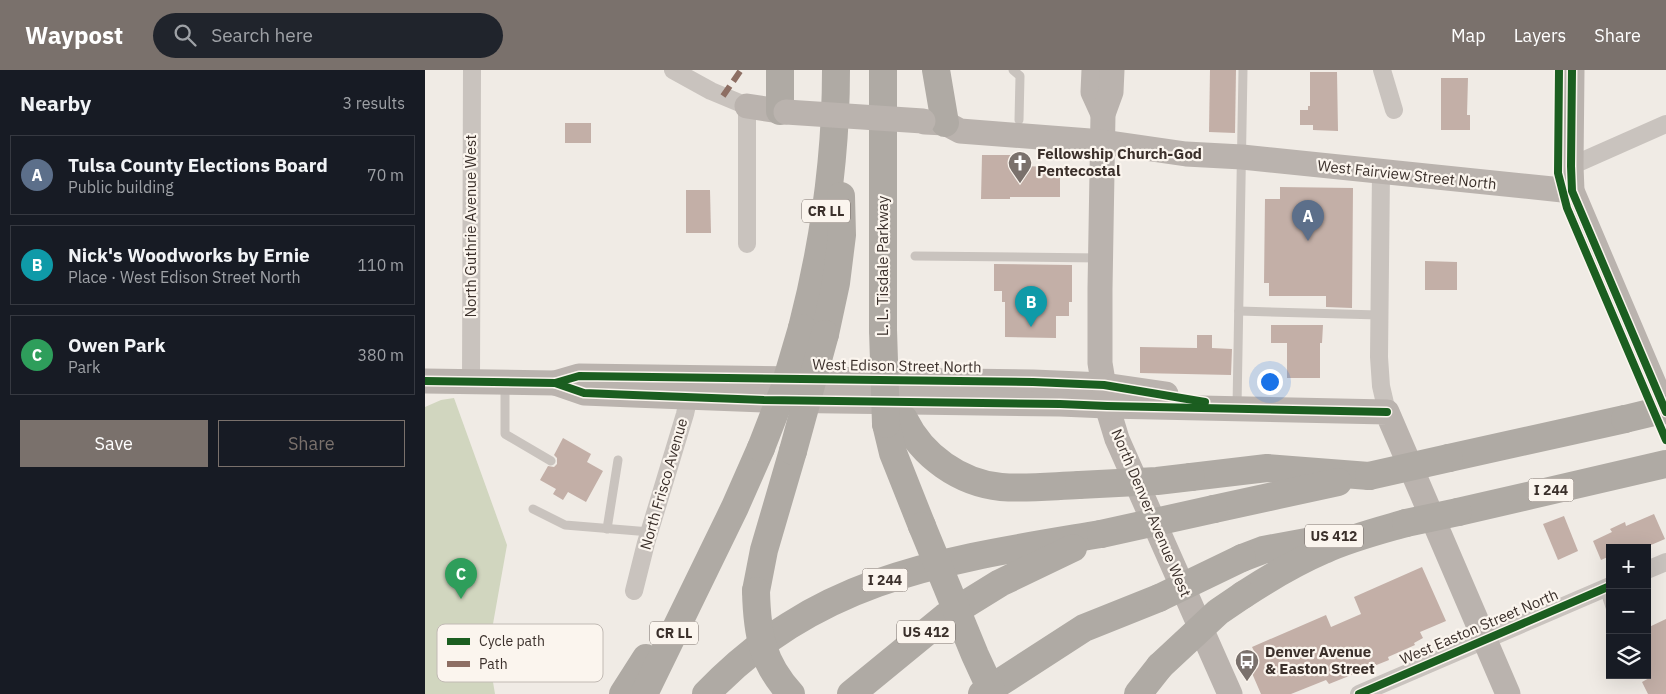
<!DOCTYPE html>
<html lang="en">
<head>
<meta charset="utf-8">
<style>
  :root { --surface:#171b24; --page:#20242c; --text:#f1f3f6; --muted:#9ea1a6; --line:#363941; --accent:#7a716c }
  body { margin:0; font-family:"IBM Plex Sans",sans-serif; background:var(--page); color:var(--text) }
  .controls { position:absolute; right:15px; bottom:15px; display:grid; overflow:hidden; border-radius:0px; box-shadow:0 5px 20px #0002 }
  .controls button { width:45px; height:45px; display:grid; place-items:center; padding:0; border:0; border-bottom:1px solid var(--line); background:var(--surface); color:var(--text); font:25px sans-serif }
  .you { position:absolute; left:844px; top:311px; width:18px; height:18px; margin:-12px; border:4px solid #fff; border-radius:50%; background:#1a73e8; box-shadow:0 0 0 8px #1a73e833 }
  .badge { display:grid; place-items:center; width:32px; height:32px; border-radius:50%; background:var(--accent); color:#fff; font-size:16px; font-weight:700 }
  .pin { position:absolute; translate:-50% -41px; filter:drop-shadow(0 1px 2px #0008) }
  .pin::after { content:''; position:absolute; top:26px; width:18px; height:15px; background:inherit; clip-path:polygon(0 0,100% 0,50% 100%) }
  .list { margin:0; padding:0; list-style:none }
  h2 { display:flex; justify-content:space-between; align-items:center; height:65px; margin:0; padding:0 20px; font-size:21px }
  h2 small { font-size:16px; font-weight:400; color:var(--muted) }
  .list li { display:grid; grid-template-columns:32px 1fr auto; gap:15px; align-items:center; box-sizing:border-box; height:80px; margin:0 10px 10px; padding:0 10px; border:1px solid var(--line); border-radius:0px }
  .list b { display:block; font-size:19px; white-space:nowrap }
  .list p { margin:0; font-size:16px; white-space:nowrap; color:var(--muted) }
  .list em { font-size:16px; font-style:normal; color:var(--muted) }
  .actions { display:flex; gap:10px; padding:15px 20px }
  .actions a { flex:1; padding:11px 0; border:1px solid var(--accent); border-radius:0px; text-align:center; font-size:18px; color:var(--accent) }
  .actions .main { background:var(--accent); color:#fff }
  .icon { flex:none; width:28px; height:28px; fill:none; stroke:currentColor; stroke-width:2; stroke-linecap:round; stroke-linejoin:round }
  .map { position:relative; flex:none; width:1241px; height:624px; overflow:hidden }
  header { display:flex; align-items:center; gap:30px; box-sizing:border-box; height:70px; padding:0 25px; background:var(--accent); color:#fff }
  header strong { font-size:24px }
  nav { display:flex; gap:28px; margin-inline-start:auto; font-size:18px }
  .search { width:350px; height:45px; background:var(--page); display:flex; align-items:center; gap:12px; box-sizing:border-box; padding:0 18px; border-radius:28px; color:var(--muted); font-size:19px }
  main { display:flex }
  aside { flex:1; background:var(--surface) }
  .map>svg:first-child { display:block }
</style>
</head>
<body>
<header>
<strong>Waypost</strong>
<div class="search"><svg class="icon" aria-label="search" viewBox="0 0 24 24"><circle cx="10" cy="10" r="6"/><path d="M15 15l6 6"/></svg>Search here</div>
<nav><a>Map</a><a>Layers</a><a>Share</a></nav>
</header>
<main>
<aside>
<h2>Nearby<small>3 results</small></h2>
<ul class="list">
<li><span class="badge" style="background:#5c6f8a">A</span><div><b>Tulsa County Elections Board</b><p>Public building</p></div><em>70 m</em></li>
<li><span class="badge" style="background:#0f9aa8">B</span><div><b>Nick's Woodworks by Ernie</b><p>Place · West Edison Street North</p></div><em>110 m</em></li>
<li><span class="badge" style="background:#2e9e5b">C</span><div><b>Owen Park</b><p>Park</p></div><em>380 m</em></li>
</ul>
<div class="actions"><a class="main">Save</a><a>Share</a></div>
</aside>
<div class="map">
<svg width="1241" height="624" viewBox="0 0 1241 624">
  <rect width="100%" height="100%" fill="#f0ebe5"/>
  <polygon fill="#d1d6bf" points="29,328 82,475 63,582 70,624 0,624 0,337 16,330"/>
  <g fill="#c3afa7">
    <polygon points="785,0 811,0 810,63 784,62"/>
    <polygon points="885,2 912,2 913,61 888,60 888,55 875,55 875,40 883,40 883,36 885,36"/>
    <polygon points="1016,8 1043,8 1042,45 1045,45 1045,60 1016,60"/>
    <rect x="140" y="53" width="26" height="20"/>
    <polygon points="557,85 587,85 587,96 635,97 635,127 585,127 585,129 556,129"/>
    <polygon points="855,117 928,118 927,238 901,237 901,226 844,226 844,213 839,213 840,129 855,129"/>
    <polygon points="261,120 285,120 286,163 261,163"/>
    <polygon points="1000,191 1032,192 1032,220 1000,220"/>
    <polygon points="569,194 647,195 647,232 644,232 644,246 631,246 631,268 580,267 580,232 577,232 577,221 569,221"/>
    <polygon points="846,255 898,255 897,273 895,273 895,308 862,308 862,273 846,273"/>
    <polygon points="772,265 787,265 787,278 807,279 806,305 715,303 715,277 772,278"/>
    <polygon points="138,368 166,384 162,392 178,401 161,432 143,422 138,430 128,424 131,419 115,410 123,396 129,397 132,394 132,388 129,385"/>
    <polygon points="1229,444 1240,469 1219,478 1185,478 1185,486 1176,490 1168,471 1187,462 1185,459 1200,452 1201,456"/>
    <polygon points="1139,446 1153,481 1133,490 1118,454"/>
    <polygon points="997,497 1021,551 995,562 998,568 989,573 990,575 963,587 964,590 904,614 901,610 866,624 836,624 823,594 833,589 827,577 901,545 906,557 936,544 929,527"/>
    <polygon points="1241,549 1241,624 1223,624 1217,612 1226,607 1222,598 1222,558"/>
  </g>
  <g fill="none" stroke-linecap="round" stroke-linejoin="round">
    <g stroke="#c9c3be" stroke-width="9">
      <polyline points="588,0 595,6 594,50"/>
      <polyline points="490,186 675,188"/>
      <polyline points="814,241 954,245"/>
      <polyline points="80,314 80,364 126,391"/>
      <polyline points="812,337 818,0"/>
      <polyline points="108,439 140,455 225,462"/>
      <polyline points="182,459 193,390"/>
      <polyline points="1179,519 1185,537"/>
    </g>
    <g stroke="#c9c3be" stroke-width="18">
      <polyline points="248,0 286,21 322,36 322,174"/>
      <polyline points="957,0 969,40"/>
      <polyline points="1146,96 1241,54"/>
      <polyline points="956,102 954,287 956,316 962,342"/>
      <polyline points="46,311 47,0"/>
      <polyline points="1222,500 1241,492"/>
      <polyline points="209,521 221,473 260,344 266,317"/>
      <polyline points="934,624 1185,516"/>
    </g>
    <g stroke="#bab3ae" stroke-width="25">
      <polyline points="669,0 668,22 678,44"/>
      <polyline points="687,0 686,22 678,44 675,219 675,293 682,336 692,369 805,624"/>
      <polyline points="1147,0 1146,96 1147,121 1241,342"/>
      <polyline points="322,36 361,42"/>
      <polyline points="500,52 520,53 535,61 678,72 761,84 817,87 1147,121"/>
      <polyline points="0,311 130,313 154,306 608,312 679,315 741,324"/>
      <polyline points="130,313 159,323 208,325 339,330 635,334 682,336 962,342 1083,624"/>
    </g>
    <g stroke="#afaaa4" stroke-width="28">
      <polyline points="355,0 355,41"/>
      <polyline points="458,0 458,260"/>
      <polyline points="511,0 520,53"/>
      <path d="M377 258C399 173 411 88 411 0"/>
      <polyline points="400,264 411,213 417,165 416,126"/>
      <path d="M479 349C497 386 535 413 576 417 602 419 628 416 654 415"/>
      <polyline points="461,354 468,383 497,456"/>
      <polyline points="1024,388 1200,349"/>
      <polyline points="766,407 842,398 944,406"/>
      <polyline points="789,439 913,412"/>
      <polyline points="1033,442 1241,394"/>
      <polyline points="817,488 838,480 903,468"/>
      <polyline points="331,521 339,480 368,381"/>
      <path d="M818 525C844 508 871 492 899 480 925 468 953 461 981 453"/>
      <polyline points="198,624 221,588"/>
      <polyline points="219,624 310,437 336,378"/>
      <path d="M281 624C395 505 522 490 676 464"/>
      <polyline points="426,624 520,547 575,513 648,478"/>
      <polyline points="557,624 659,558 734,528"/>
      <polyline points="713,624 735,596"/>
    </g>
    <polyline stroke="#bab3ae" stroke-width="25" points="361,42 498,51"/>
    <g stroke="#afaaa4" stroke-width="28">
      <polyline points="458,260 461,354"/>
      <polyline points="1200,349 1241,339"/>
      <polyline points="336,378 359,319 377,258"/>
      <polyline points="368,381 400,264"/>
      <polyline points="944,406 1024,388"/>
      <polyline points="654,415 732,411 766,407"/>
      <polyline points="981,453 1033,442"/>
      <polyline points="497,456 550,585 568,624"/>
      <polyline points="676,464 789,439"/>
      <path d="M331 521C332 563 337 593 366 624"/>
      <polyline points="734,528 817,488"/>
      <polyline points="735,596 793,542 818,525"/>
    </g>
    <polyline stroke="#8d6e63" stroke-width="6" stroke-dasharray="12 6" stroke-linecap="butt" points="298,26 316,0"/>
    <g stroke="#fbf5ee" stroke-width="11">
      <g id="cycleway">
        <polyline points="1134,0 1133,103 1142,138 1241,370"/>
        <polyline points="1147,0 1146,96 1147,121 1241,342"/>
        <polyline points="0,311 130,313 154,306 608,312 679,315 780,332"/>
        <polyline points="130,313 159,323 208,325 339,330 635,334 682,336 962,342"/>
        <polyline points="934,624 1185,516"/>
      </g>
    </g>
    <use href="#cycleway" stroke="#1b5e20" stroke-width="8"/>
  </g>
  <defs>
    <g id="church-pin" transform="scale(1.25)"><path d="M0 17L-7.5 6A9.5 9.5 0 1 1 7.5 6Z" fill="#7a716c" stroke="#fbf5ee"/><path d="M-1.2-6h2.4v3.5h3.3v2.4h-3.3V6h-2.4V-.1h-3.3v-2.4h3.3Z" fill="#fff"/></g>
    <g id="bus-pin" transform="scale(1.25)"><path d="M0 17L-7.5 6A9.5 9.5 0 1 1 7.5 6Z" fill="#7a716c" stroke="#fbf5ee"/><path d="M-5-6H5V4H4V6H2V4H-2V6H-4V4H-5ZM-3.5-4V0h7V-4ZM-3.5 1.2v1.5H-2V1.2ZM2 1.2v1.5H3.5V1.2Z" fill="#fff"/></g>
  </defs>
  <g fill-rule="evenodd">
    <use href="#church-pin" x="595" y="93"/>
    <use href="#bus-pin" x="822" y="591"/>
  </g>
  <g text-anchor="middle" stroke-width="4.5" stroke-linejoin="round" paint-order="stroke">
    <g fill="#fbf5ee" stroke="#756b66" stroke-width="1">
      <rect x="377" y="129.5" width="48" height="23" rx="4"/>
      <rect x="1103.5" y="408.5" width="45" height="23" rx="4"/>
      <rect x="880" y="454.5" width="58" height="23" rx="4"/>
      <rect x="437.5" y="498.5" width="45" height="23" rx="4"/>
      <rect x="472" y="550.5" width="58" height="23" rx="4"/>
      <rect x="225" y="551.5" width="48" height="23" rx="4"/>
    </g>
    <g font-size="14" font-weight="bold" fill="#3b302b">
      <text x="401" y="146">CR LL</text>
      <text x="1126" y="425">I 244</text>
      <text x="909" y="471">US 412</text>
      <text x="460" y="515">I 244</text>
      <text x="501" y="567">US 412</text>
      <text x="249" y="568">CR LL</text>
    </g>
    <g font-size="15" font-weight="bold" fill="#3b302b" stroke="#fbf5ee" text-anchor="start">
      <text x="612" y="89">Fellowship Church-God<tspan x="612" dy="17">Pentecostal</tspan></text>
      <text x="840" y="587">Denver Avenue<tspan x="840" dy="17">&amp; Easton Street</tspan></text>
    </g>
    <g font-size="15" fill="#3b302b" stroke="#fbf5ee">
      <text transform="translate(982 105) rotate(6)" y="5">West Fairview Street North</text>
      <text transform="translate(46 156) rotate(-90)" y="5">North Guthrie Avenue West</text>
      <text transform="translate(458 196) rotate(-90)" y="5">L. L. Tisdale Parkway</text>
      <text transform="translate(472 296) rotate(1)" y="5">West Edison Street North</text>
      <text transform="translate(239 414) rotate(-74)" y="5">North Frisco Avenue</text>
      <text transform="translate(726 443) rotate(67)" y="5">North Denver Avenue West</text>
      <text transform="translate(1054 557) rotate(-23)" y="5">West Easton Street North</text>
    </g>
  </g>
  <rect x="12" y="554" width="166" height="58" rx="8" fill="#fbf5ee" stroke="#c1bab4" stroke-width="1"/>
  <rect x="22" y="568" width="23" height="7" fill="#1b5e20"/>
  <rect x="22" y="591" width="23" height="6" fill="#8d6e63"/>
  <g font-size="14" fill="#3b302b">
    <text x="54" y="576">Cycle path</text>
    <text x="54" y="599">Path</text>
  </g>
</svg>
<div class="controls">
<button>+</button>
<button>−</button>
<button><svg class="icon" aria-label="layers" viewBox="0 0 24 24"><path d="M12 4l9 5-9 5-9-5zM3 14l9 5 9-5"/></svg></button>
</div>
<div class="you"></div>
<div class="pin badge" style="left:883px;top:171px;background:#5c6f8a">A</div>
<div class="pin badge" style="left:606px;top:257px;background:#0f9aa8">B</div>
<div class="pin badge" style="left:36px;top:529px;background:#2e9e5b">C</div>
</div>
</main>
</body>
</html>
